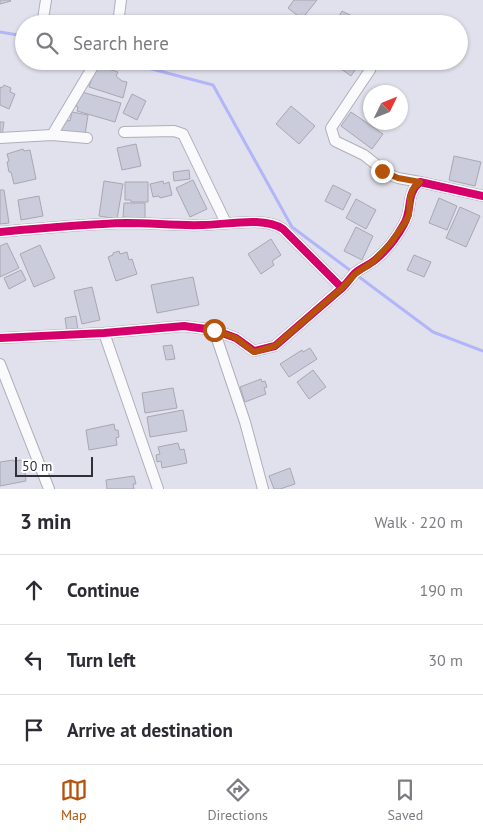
<!DOCTYPE html>
<html lang="en">
<head>
<meta charset="utf-8">
<style>
  :root { --surface:#fff; --page:#f2f2f3; --text:#2b2b33; --muted:#7c7c81; --line:#e1e1e2; --accent:#b45309 }
  body { margin:0; font-family:"PT Sans",sans-serif; background:var(--page); color:var(--text) }
  .compass { position:absolute; left:363px; top:85px; width:45px; height:45px; border-radius:50%; background:var(--surface); box-shadow:0 1px 4px #0004; rotate:47deg }
  .scale { position:absolute; left:15px; bottom:12px; width:78px; box-sizing:border-box; padding-left:5px; border:2px solid #2f3038; border-top:0; font-size:14px; line-height:18px; white-space:nowrap; color:#2f3038; -webkit-text-stroke:4px #fff; paint-order:stroke }
  .stop { position:absolute; width:15px; height:15px; margin:-11px; border:4px solid #b45309; border-radius:50%; background:#fff }
  .stop.end { background:#b45309; border-color:#fff; box-shadow:0 1px 5px #0008 }
  .list { margin:0; padding:0; list-style:none }
  h2 { display:flex; justify-content:space-between; align-items:center; height:65px; margin:0; padding:0 20px; font-size:21px }
  h2 small { font-size:16px; font-weight:400; color:var(--muted) }
  .list li { display:grid; grid-template-columns:32px 1fr auto; gap:15px; align-items:center; box-sizing:border-box; height:70px; padding:0 20px; border-top:1px solid var(--line) }
  .list b { display:block; font-size:19px; white-space:nowrap }
  .list em { font-size:16px; font-style:normal; color:var(--muted) }
  .icon { flex:none; width:28px; height:28px; fill:none; stroke:currentColor; stroke-width:2; stroke-linecap:round; stroke-linejoin:round }
  .map { position:relative; flex:none; width:483px; height:489px; overflow:hidden }
  .search { position:absolute; background:var(--surface); box-shadow:0 1px 4px #0004; left:15px; right:15px; top:15px; height:55px; display:flex; align-items:center; gap:12px; box-sizing:border-box; padding:0 18px; border-radius:28px; color:var(--muted); font-size:19px }
  .sheet { height:275px; background:var(--surface) }
  nav { display:flex; justify-content:space-around; align-items:center; box-sizing:border-box; height:70px; border-top:1px solid var(--line); background:var(--surface); font-size:14px; color:var(--muted) }
  nav a { display:grid; justify-items:center; gap:2px }
  nav .on { color:var(--accent) }
  .map>svg:first-child { display:block }
</style>
</head>
<body>
<div class="map">
<svg width="483" height="489" viewBox="0 0 483 489">
  <rect width="100%" height="100%" fill="#e1e1ed"/>
  <g fill="none" stroke-linecap="round" stroke-linejoin="round">
    <g stroke="#b2b5f8" stroke-width="3">
      <polyline points="0,32 24,36"/>
      <polyline points="121,61 213,85 292,227 433,332 483,351"/>
    </g>
  </g>
  <g fill="#cacbdb" stroke="#a7a8b1">
    <polygon points="0,0 10,0 11,1 0,4"/>
    <polygon points="294,0 317,0 302,19 288,8"/>
    <polygon points="342,11 356,18 353,24 335,24"/>
    <polygon points="336,61 361,61 351,76 334,64"/>
    <polygon points="96,65 118,72 116,76 122,81 127,82 123,98 89,87"/>
    <polygon points="4,85 11,88 10,92 15,94 9,109 0,105 0,87 2,88"/>
    <polygon points="82,92 121,103 115,122 77,111 78,107 76,106 79,96"/>
    <polygon points="132,94 146,101 137,120 123,113"/>
    <polygon points="291,106 315,126 299,144 276,124"/>
    <polygon points="72,112 88,115 85,135 61,131 63,119 70,121"/>
    <polygon points="351,112 383,134 372,149 341,126"/>
    <polygon points="0,122 4,122 2,136 0,135"/>
    <polygon points="136,144 141,166 122,170 117,148"/>
    <polygon points="23,149 24,151 30,150 36,179 14,184 11,172 9,172 7,162 9,161 7,154"/>
    <polygon points="454,156 481,162 475,186 449,180"/>
    <polygon points="189,170 190,179 174,181 173,172"/>
    <polygon points="193,180 207,209 190,217 176,188"/>
    <polygon points="104,181 123,184 117,219 99,216"/>
    <polygon points="163,181 164,184 169,182 172,195 160,198 159,196 153,197 150,184"/>
    <polygon points="125,182 148,182 148,202 131,202 131,200 125,200"/>
    <polygon points="333,185 351,194 343,210 325,201"/>
    <polygon points="0,190 4,190 9,223 0,224"/>
    <polygon points="39,196 43,216 21,220 18,200"/>
    <polygon points="439,198 457,206 447,230 429,223"/>
    <polygon points="356,199 376,210 366,229 346,218"/>
    <polygon points="124,203 145,203 145,218 123,217"/>
    <polygon points="460,207 480,216 466,247 446,238"/>
    <polygon points="356,227 373,236 362,260 344,251"/>
    <polygon points="271,239 281,255 272,261 274,265 261,274 248,254"/>
    <polygon points="7,243 19,268 0,277 0,246"/>
    <polygon points="40,245 55,278 34,287 20,254"/>
    <polygon points="119,251 120,254 127,252 129,260 132,259 137,274 116,281 108,257 113,255 113,253"/>
    <polygon points="414,255 431,262 424,277 407,270"/>
    <polygon points="21,270 26,280 9,289 4,278"/>
    <polygon points="193,277 199,305 157,313 151,285"/>
    <polygon points="92,287 100,320 82,324 74,291"/>
    <polygon points="76,316 78,330 67,332 65,318"/>
    <polygon points="172,345 175,359 166,360 163,346"/>
    <polygon points="310,348 317,359 289,377 280,364 302,350 303,352"/>
    <polygon points="313,370 326,387 309,399 297,382"/>
    <polygon points="261,379 262,382 265,381 267,387 264,388 266,394 245,402 240,387"/>
    <polygon points="173,388 177,408 145,413 142,393"/>
    <polygon points="183,410 187,431 150,437 147,417"/>
    <polygon points="114,424 115,430 118,430 119,437 116,438 117,445 89,450 86,430"/>
    <polygon points="178,443 180,450 184,449 187,463 162,468 161,461 157,462 156,455 160,454 158,447"/>
    <polygon points="13,460 13,461 22,460 22,462 24,462 26,481 0,486 0,462"/>
    <polygon points="290,468 295,484 280,489 274,489 269,476"/>
    <polygon points="134,476 136,484 133,484 134,489 107,489 106,480"/>
  </g>
  <g fill="none" stroke-linecap="round" stroke-linejoin="round">
    <g stroke="#aeafb8" stroke-width="12">
      <g id="minor">
        <polyline points="43,19 46,0"/>
        <polyline points="118,24 121,0"/>
        <polyline points="373,61 370,70 331,128 335,141 364,155 388,174 398,178 420,182"/>
        <polyline points="124,132 174,131 183,134 226,223"/>
        <polyline points="52,135 95,63"/>
        <polyline points="0,138 52,135 87,138"/>
        <path d="M0 232C42 228 84 224 127 223 152 223 178 226 203 225 226 225 263 216 283 229L342 288C347 283 351 277 355 273 361 268 369 265 375 260 386 251 397 237 404 224 413 209 405 195 420 182L483 196"/>
        <polyline points="214,330 245,422 263,489"/>
        <polyline points="104,333 158,489"/>
        <polyline points="0,338 104,333 184,326 214,330 236,338 254,351 275,346 342,288"/>
        <polyline points="0,364 49,489"/>
      </g>
    </g>
    <use href="#minor" stroke="#fafafc" stroke-width="10"/>
    <g stroke="#fff" stroke-width="11">
      <g id="cycleway">
        <path d="M0 232C42 228 84 224 127 223 152 223 178 226 203 225 226 225 263 216 283 229L342 288C347 283 351 277 355 273 361 268 369 265 375 260 386 251 397 237 404 224 413 209 405 195 420 182L483 196"/>
        <polyline points="0,338 104,333 184,326 214,330 236,338 254,351 275,346 342,288"/>
      </g>
    </g>
    <use href="#cycleway" stroke="#d6006c" stroke-width="8"/>
  </g>
  <g fill="none" stroke-linecap="round" stroke-linejoin="round">
    <polyline stroke="#b45309" stroke-width="6" points="214,330 236,338 254,352 275,346 342,288 355,274 374,261 390,244 404,224 409,215 410,198 413,189 420,182 398,178 382,171"/>
  </g>
</svg>
<svg class="compass" viewBox="-18 -18 36 36"><path d="M0-13l5 13h-10z" fill="#e53935"/><path d="M0 13l5-13h-10z" fill="#7c7c81"/></svg>
<div class="scale">50 m</div>
<div class="stop" style="left:214px;top:330px"></div>
<div class="stop end" style="left:382px;top:171px"></div>
<div class="search"><svg class="icon" aria-label="search" viewBox="0 0 24 24"><circle cx="10" cy="10" r="6"/><path d="M15 15l6 6"/></svg>Search here</div>
</div>
<section class="sheet">
<h2>3 min<small>Walk · 220 m</small></h2>
<ul class="list">
<li><svg class="icon" aria-label="ahead" viewBox="0 0 24 24"><path d="M12 20V5M6 11l6-6 6 6"/></svg><div><b>Continue</b></div><em>190 m</em></li>
<li><svg class="icon" aria-label="left" viewBox="0 0 24 24"><path d="M17 20v-9H6M10 6l-5 5 5 5"/></svg><div><b>Turn left</b></div><em>30 m</em></li>
<li><svg class="icon" aria-label="arrive" viewBox="0 0 24 24"><path d="M6 21V4h12l-3 4 3 4H6"/></svg><div><b>Arrive at destination</b></div></li>
</ul>
</section>
<nav>
<a class="on"><svg class="icon" aria-label="map" viewBox="0 0 24 24"><path d="M3 6l6-2 6 2 6-2v14l-6 2-6-2-6 2zM9 4v14M15 6v14"/></svg>Map</a>
<a><svg class="icon" aria-label="directions" viewBox="0 0 24 24"><path d="M12 3l9 9-9 9-9-9zM9 14v-3h6M13 9l2 2-2 2"/></svg>Directions</a>
<a><svg class="icon" aria-label="saved" viewBox="0 0 24 24"><path d="M7 4h10v16l-5-4-5 4z"/></svg>Saved</a>
</nav>
</body>
</html>
